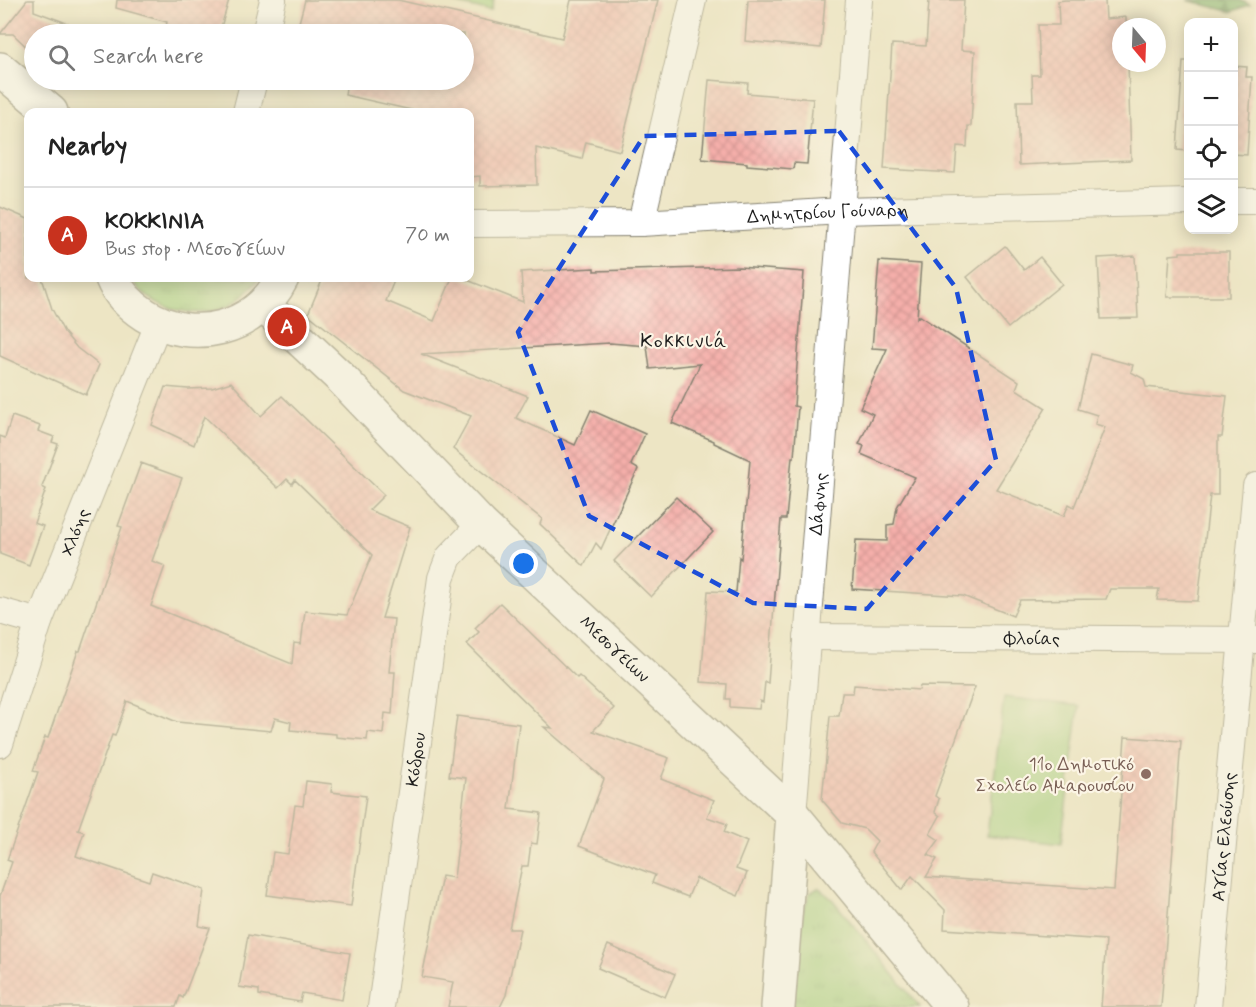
<!DOCTYPE html>
<html lang="en">
<head>
<meta charset="utf-8">
<style>
  :root { --surface:#fff; --page:#f2f2f2; --text:#222; --muted:#767676; --line:#e0e0e0; --accent:#c8321e }
  body { margin:0; font-family:Mynerve,sans-serif; background:var(--page); color:var(--text) }
  .controls { position:absolute; right:18px; top:18px; display:grid; overflow:hidden; border-radius:12px; box-shadow:0 3px 15px #0003 }
  .controls button { width:54px; height:54px; display:grid; place-items:center; padding:0; border:0; border-bottom:2px solid var(--line); background:var(--surface); color:var(--text); font:30px sans-serif }
  .compass { position:absolute; left:1112px; top:18px; width:54px; height:54px; border-radius:50%; background:var(--surface); box-shadow:0 3px 15px #0003; rotate:161deg }
  .you { position:absolute; left:524px; top:564px; width:21px; height:21px; margin:-15px; border:4px solid #fff; border-radius:50%; background:#1a73e8; box-shadow:0 0 0 9px #1a73e833 }
  .badge { display:grid; place-items:center; width:39px; height:39px; border-radius:50%; background:var(--accent); color:#fff; font-size:20px; font-weight:700 }
  .pin { position:absolute; translate:-50% -50%; border:3px solid #fff; box-shadow:0 2px 6px #0006 }
  .list { margin:0; padding:0; list-style:none }
  h2 { display:flex; justify-content:space-between; align-items:center; height:78px; margin:0; padding:0 24px; font-size:26px }
  h2 small { font-size:20px; font-weight:400; color:var(--muted) }
  .list li { display:grid; grid-template-columns:39px 1fr auto; gap:18px; align-items:center; box-sizing:border-box; height:96px; padding:0 24px; border-top:2px solid var(--line) }
  .list b { display:block; font-size:22px; white-space:nowrap }
  .list p { margin:0; font-size:20px; white-space:nowrap; color:var(--muted) }
  .list em { font-size:20px; font-style:normal; color:var(--muted) }
  .icon { flex:none; width:33px; height:33px; fill:none; stroke:currentColor; stroke-width:2; stroke-linecap:round; stroke-linejoin:round }
  .map { position:relative; flex:none; width:1256px; height:1007px; overflow:hidden }
  .search { position:absolute; background:var(--surface); box-shadow:0 3px 15px #0003; left:24px; top:24px; width:450px; height:66px; display:flex; align-items:center; gap:15px; box-sizing:border-box; padding:0 21px; border-radius:33px; color:var(--muted); font-size:22px }
  .panel { position:absolute; background:var(--surface); box-shadow:0 3px 15px #0003; left:24px; top:108px; width:450px; height:174px; border-radius:12px }
  .map>svg:first-child { display:block }
</style>
</head>
<body>
<div class="map">
<svg width="1256" height="1007" viewBox="0 0 1256 1007">
  <defs>
    <pattern id="forest-firs" width="22" height="20" patternUnits="userSpaceOnUse" patternTransform="scale(1.5)"><rect width="22" height="20" fill="#7fb16c"/><path d="M5 1l3.5 6h-7zM16 11l3.5 6h-7z" fill="#678f58"/></pattern>
    <pattern id="park-tufts" width="24" height="20" patternUnits="userSpaceOnUse" patternTransform="scale(1.5)"><rect width="24" height="20" fill="#9fce7d"/><path d="M3 7l-1-3M5 7V3M7 7l1-3M15 17l-1-3M17 17v-4M19 17l1-3" fill="none" stroke="#88b06b"/></pattern>
    <pattern id="building-cross-hatch" width="8" height="8" patternUnits="userSpaceOnUse" patternTransform="scale(1.5)"><rect width="8" height="8" fill="#f5afaa"/><path d="M0 0l8 8M0 8l8-8" fill="none" stroke="#d19692"/></pattern>
  </defs>
  <rect width="100%" height="100%" fill="#fcf5e5"/>
  <filter id="ink" filterUnits="userSpaceOnUse"><feTurbulence type="fractalNoise" baseFrequency=".0167" numOctaves="2"/><feDisplacementMap in="SourceGraphic" scale="12" xChannelSelector="R" yChannelSelector="G"/><feConvolveMatrix kernelMatrix="1 2 1 2 8 2 1 2 1" color-interpolation-filters="sRGB"/></filter>
  <filter id="wash" filterUnits="userSpaceOnUse"><feTurbulence type="fractalNoise" baseFrequency=".008" numOctaves="4" result="noise"/><feDisplacementMap in="SourceGraphic" scale="24" xChannelSelector="R" yChannelSelector="G"/><feGaussianBlur stdDeviation="1.35" result="paint"/><feColorMatrix in="noise" values="0 0 0 0 0 0 0 0 0 0 0 0 0 0 0 0 0 1.4 0 .05"/><feComposite in="paint" operator="in"/></filter>
  <g filter="url(#wash)">
    <rect width="100%" height="100%" fill="#ede5c4"/>
    <polygon fill="url(#forest-firs)" stroke="#4e6644" stroke-width="1.5" points="1187,0 1240,0 1250,5 1231,12"/>
    <g fill="url(#park-tufts)" stroke="#5e754c" stroke-width="1.5">
      <path d="M131 278H260C251 289 242 298 230 305 199 322 148 309 131 278Z"/>
      <polygon points="818,888 832,899 920,1007 792,1007 803,911 810,893"/>
    </g>
    <g fill="#9fce7d" stroke="#5e754c" stroke-width="1.5">
      <polygon points="442,0 494,0 491,12"/>
      <polygon points="1004,697 1079,706 1061,844 987,835"/>
    </g>
    <g id="blocks">
      <g fill="url(#building-cross-hatch)">
        <polygon points="27,0 34,0 34,11 91,32 90,34 34,34 34,54 13,34 0,34"/>
        <polygon points="117,0 229,0 219,34 195,34 166,27 167,22 116,8"/>
        <polygon points="305,0 398,0 562,38 571,0 658,0 620,151 586,142 582,159 536,148 537,185 480,186 480,176 470,177 470,112 420,112 345,95 347,80 464,80 464,34 296,34"/>
        <polygon points="748,0 825,0 821,48 745,41"/>
        <polygon points="929,0 964,0 961,50 975,51 971,126 968,126 967,147 957,146 955,173 884,169 892,44 926,46"/>
        <polygon points="1065,0 1105,0 1106,19 1126,17 1126,27 1121,27 1121,63 1128,63 1131,160 1019,165 1017,101 1033,101 1032,75 1040,75 1038,25 1059,25 1058,1"/>
        <polygon points="1183,61 1188,61 1188,151 1177,150"/>
        <polygon points="1233,66 1247,67 1246,77 1252,77 1247,155 1233,154"/>
        <polygon points="709,80 748,83 747,93 813,99 807,164 794,163 793,169 747,165 747,163 702,159"/>
        <polygon points="0,207 28,219 28,278 42,278 52,309 64,332 77,348 99,365 86,395 0,356"/>
        <polygon points="1005,246 1024,270 1040,257 1062,284 1008,328 967,277"/>
        <polygon points="1180,252 1229,252 1229,297 1167,297 1170,255 1180,254"/>
        <polygon points="1135,256 1138,318 1101,319 1098,258"/>
        <polygon points="879,261 921,264 917,318 920,316 1019,381 1016,389 1046,408 996,489 1064,516 1069,504 1074,507 1105,427 1095,424 1097,415 1078,409 1091,354 1133,365 1131,372 1144,379 1146,387 1227,396 1222,437 1218,437 1218,495 1210,495 1198,601 1157,600 1159,589 1110,589 1106,599 1020,600 1013,616 963,596 852,589 856,540 887,541 887,525 894,524 897,507 915,477 861,454 864,446 859,444 873,414 860,408 887,349 872,348"/>
        <polygon points="739,267 804,272 794,406 798,407 794,457 792,457 786,519 781,519 768,683 765,682 763,702 760,701 759,709 730,707 730,699 726,699 727,684 701,682 708,591 736,592 739,557 741,559 750,460 714,443 714,441 672,423 700,364 650,369 647,346 610,343 421,354 528,396 516,418 575,445 591,410 645,434 631,465 638,469 601,549 596,543 584,566 540,524 542,519 453,449 471,416 404,390 308,314 323,278 395,278 386,301 434,321 452,278 462,278 523,302 521,272 594,268 594,271"/>
        <polygon points="231,382 261,416 282,396 384,495 369,510 410,527 382,618 394,619 389,672 395,672 392,714 385,713 383,734 368,732 367,740 336,737 336,734 290,730 291,722 275,718 271,731 177,722 127,701 115,736 112,735 78,830 84,832 76,856 149,881 152,872 204,890 199,926 210,928 183,998 180,996 176,1007 0,1007 0,896 12,862 7,860 38,772 33,771 45,737 48,738 78,651 80,651 122,527 118,526 141,463 182,478 152,561 165,566 151,606 292,664 294,643 301,644 305,611 347,615 372,555 295,480 292,484 287,479 278,488 204,416 194,445 152,425 165,387 188,389 212,388"/>
        <polygon points="12,416 40,426 38,431 54,437 52,442 58,444 42,487 46,489 34,523 43,526 29,565 0,554 0,436 5,438"/>
        <polygon points="676,497 713,532 651,597 614,561"/>
        <polygon points="500,603 577,678 579,676 614,708 593,731 669,758 661,779 714,800 707,817 727,824 724,832 747,842 736,869 747,873 738,896 696,878 688,897 652,883 655,875 579,846 604,779 544,727 552,728 467,644 479,632 475,628"/>
        <polygon points="854,685 919,690 920,686 975,687 935,796 939,799 935,812 940,816 930,834 939,840 928,855 937,859 926,877 1114,890 1125,737 1181,741 1161,1007 1101,1007 1106,940 944,929 945,910 912,876 902,890 871,852 877,841 865,829 842,823 822,800 830,716 839,716 842,693 853,693"/>
        <polygon points="457,716 519,724 509,809 541,813 537,844 531,843 528,866 522,866 509,929 520,929 506,995 500,1007 448,1007 453,982 422,977 442,876 454,878 466,778 449,776"/>
        <polygon points="306,781 332,784 331,792 366,796 351,906 267,895 273,852 288,854 295,805 303,806"/>
        <polygon points="248,935 350,953 342,1000 302,993 300,1002 259,995 259,990 239,987"/>
        <polygon points="608,945 675,974 665,997 598,968"/>
      </g>
    </g>
  </g>
  <g filter="url(#ink)">
    <use href="#blocks" fill-opacity="0" stroke="#848070" stroke-width="1.5"/>
    <g fill="none" stroke-linecap="round" stroke-linejoin="round">
      <g stroke="#848070" stroke-width="28">
        <g id="street">
          <polyline points="265,34 273,0"/>
          <polyline points="246,112 254,80"/>
          <polyline points="1234,201 1256,201"/>
          <polyline points="641,223 693,0"/>
          <path id="s1" d="M470 224 641 223 842 211 1188 202"/>
          <polyline points="0,611 39,622"/>
          <path id="s2" d="M807 637 1256 640"/>
          <path id="s3" d="M0 744 39 622 158 324"/>
          <path id="s4" d="M793 815 859 0"/>
          <path id="s5" d="M381 1007 441 578 449 557 481 524"/>
          <path id="s6" d="M1208 1007 1256 486"/>
        </g>
      </g>
      <g stroke="#848070" stroke-width="36">
        <g id="secondary">
          <polyline points="0,69 51,112"/>
          <path d="M112 278C118 293 131 306 145 315 193 345 256 330 282 278"/>
          <path id="s7" d="M263 305 341 378 481 524 793 815 952 1007"/>
          <polyline points="778,1007 793,815"/>
        </g>
      </g>
      <use href="#street" stroke="#fff" stroke-width="26"/>
      <use href="#secondary" stroke="#fff" stroke-width="33"/>
    </g>
  </g>
  <path d="M0 0H1256V1007H0ZM839 131 956 288 996 460 867 609 753 603 589 516 518 332 644 136Z" fill="#ede5c4" fill-opacity=".55" fill-rule="evenodd"/>
  <path fill="none" stroke="#1d4ed8" stroke-width="4.5" stroke-dasharray="12 8" stroke-linejoin="round" d="M839 131 956 288 996 460 867 609 753 603 589 516 518 332 644 136Z"/>
  <circle fill="#8d6e63" stroke="#fcf5e5" stroke-width="2" cx="1146" cy="774" r="6"/>
  <g text-anchor="middle" stroke-width="4.5" stroke-linejoin="round" paint-order="stroke">
    <g font-size="18" fill="#1c1c1c" stroke="#fcf5e5">
      <text dy="6" stroke="none"><textPath href="#s1" startOffset="358">Δημητρίου Γούναρη</textPath></text>
      <text dy="6" stroke="none"><textPath href="#s4" startOffset="312">Δάφνης</textPath></text>
      <text dy="6" stroke="none"><textPath href="#s3" startOffset="225">Χλόης</textPath></text>
      <text dy="6" stroke="none"><textPath href="#s2" startOffset="225">Φλοίας</textPath></text>
      <text dy="6" stroke="none"><textPath href="#s7" startOffset="492">Μεσογείων</textPath></text>
      <text dy="6" stroke="none"><textPath href="#s5" startOffset="250">Κόδρου</textPath></text>
      <text dy="6" stroke="none"><textPath href="#s6" startOffset="171">Αγίας Ελεούσης</textPath></text>
    </g>
    <g font-size="18" fill="#785e54" stroke="#fcf5e5" text-anchor="end">
      <text x="1134" y="770">11ο Δημοτικό<tspan x="1134" dy="21">Σχολείο Αμαρουσίου</tspan></text>
    </g>
    <g font-size="20" letter-spacing="1.5" fill="#1c1c1c" stroke="#fcf5e5">
      <text x="684" y="347">Κοκκινιά</text>
    </g>
  </g>
</svg>
<div class="controls">
<button>+</button>
<button>−</button>
<button><svg class="icon" aria-label="locate" viewBox="0 0 24 24"><circle cx="12" cy="12" r="6"/><path d="M12 2v4M12 18v4M2 12h4M18 12h4"/></svg></button>
<button><svg class="icon" aria-label="layers" viewBox="0 0 24 24"><path d="M12 4l9 5-9 5-9-5zM3 14l9 5 9-5"/></svg></button>
</div>
<svg class="compass" viewBox="-18 -18 36 36"><path d="M0-13l5 13h-10z" fill="#e53935"/><path d="M0 13l5-13h-10z" fill="#767676"/></svg>
<div class="you"></div>
<div class="pin badge" style="left:287px;top:327px">A</div>
<div class="search"><svg class="icon" aria-label="search" viewBox="0 0 24 24"><circle cx="10" cy="10" r="6"/><path d="M15 15l6 6"/></svg>Search here</div>
<section class="panel">
<h2>Nearby<small></small></h2>
<ul class="list">
<li><span class="badge">A</span><div><b>ΚΟΚΚΙΝΙΑ</b><p>Bus stop · Μεσογείων</p></div><em>70 m</em></li>
</ul>
</section>
</div>
</body>
</html>
